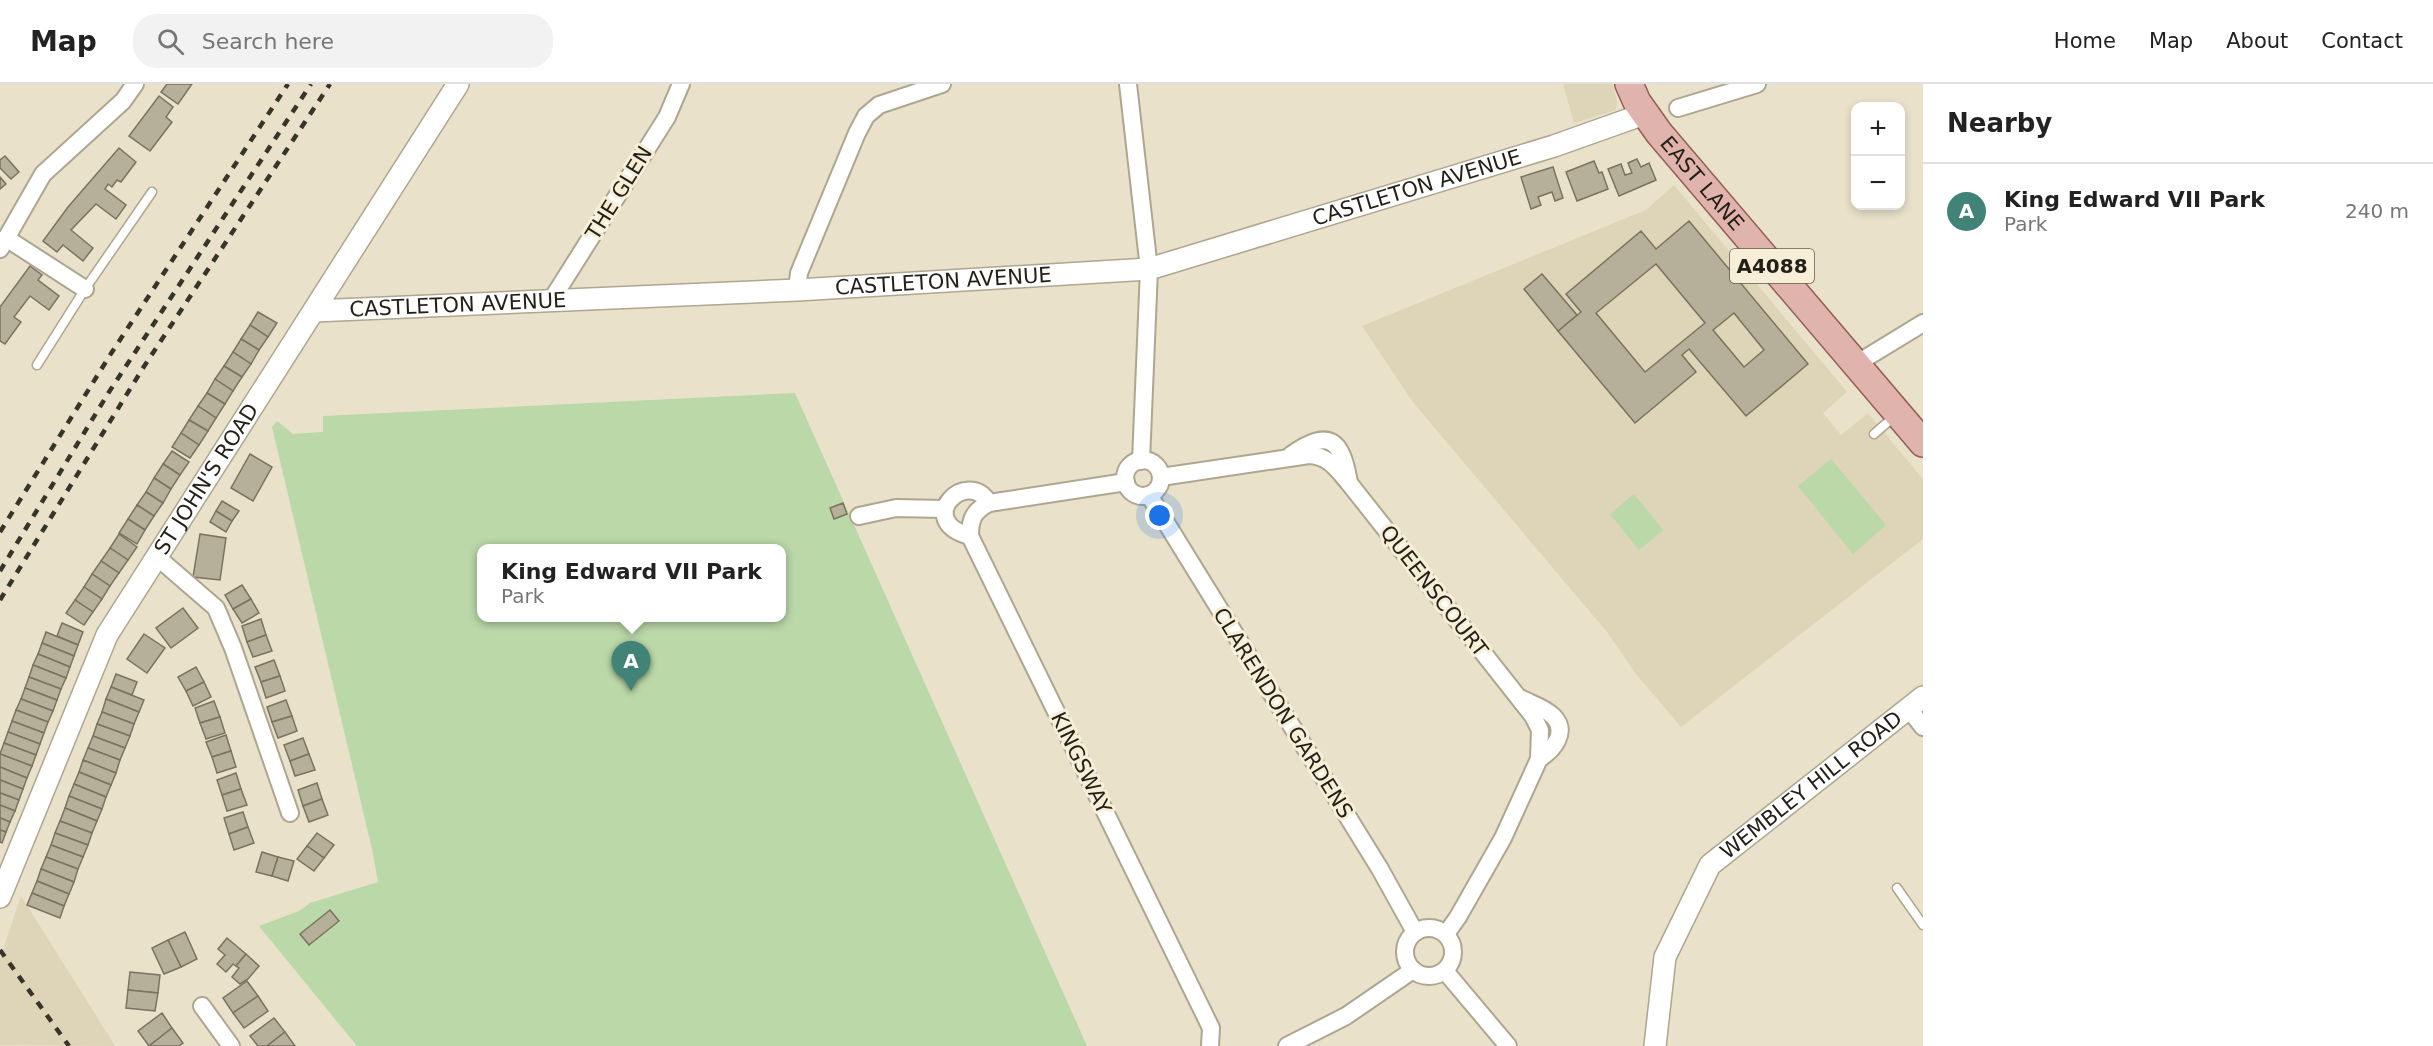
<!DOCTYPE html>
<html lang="en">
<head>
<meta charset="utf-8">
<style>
  :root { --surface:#fff; --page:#f2f2f2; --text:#222; --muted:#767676; --line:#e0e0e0; --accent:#418376 }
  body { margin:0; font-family:"DejaVu Sans",sans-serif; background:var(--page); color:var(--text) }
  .controls { position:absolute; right:18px; top:18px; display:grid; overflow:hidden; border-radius:12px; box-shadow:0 3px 9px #0003 }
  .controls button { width:54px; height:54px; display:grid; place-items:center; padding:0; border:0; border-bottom:2px solid var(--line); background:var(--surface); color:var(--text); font:30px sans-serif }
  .you { position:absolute; left:1160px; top:432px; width:21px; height:21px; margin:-15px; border:4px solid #fff; border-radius:50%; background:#1a73e8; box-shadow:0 0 0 9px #1a73e833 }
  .badge { display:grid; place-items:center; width:39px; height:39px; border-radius:50%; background:var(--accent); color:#fff; font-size:20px; font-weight:700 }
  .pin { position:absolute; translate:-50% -50px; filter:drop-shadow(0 2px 3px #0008) }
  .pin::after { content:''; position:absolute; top:32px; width:21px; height:18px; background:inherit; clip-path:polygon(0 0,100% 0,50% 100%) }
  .popup { position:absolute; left:477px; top:460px; width:309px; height:78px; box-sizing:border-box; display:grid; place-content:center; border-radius:12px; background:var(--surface); filter:drop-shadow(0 2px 4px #0005); font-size:20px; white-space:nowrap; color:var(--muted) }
  .popup b { font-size:22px; color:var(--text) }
  .popup::after { content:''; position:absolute; left:50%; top:100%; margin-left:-12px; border:12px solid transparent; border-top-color:var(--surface) }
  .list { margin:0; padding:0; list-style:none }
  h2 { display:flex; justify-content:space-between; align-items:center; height:78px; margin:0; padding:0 24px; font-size:26px }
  h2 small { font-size:20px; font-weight:400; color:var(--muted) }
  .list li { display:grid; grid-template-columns:39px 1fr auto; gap:18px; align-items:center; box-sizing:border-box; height:96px; padding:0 24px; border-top:2px solid var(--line) }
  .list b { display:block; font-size:22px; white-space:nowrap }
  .list p { margin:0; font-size:20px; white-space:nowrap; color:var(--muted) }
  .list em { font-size:20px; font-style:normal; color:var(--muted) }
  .icon { flex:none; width:33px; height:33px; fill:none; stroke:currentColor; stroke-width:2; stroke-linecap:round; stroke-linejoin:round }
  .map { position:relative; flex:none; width:1923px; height:962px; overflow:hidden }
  header { display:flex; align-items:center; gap:36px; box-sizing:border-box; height:84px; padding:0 30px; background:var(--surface); border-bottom:2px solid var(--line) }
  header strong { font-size:28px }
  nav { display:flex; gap:33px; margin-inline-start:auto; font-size:21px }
  .search { width:420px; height:54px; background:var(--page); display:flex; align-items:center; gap:15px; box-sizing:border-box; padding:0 21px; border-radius:24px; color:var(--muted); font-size:22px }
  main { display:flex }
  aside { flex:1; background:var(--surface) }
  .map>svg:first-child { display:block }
</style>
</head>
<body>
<header>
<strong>Map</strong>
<div class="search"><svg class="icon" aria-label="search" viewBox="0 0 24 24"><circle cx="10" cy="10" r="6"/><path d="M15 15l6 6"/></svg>Search here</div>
<nav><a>Home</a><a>Map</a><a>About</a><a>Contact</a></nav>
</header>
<main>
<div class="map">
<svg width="1923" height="962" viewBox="0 0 1923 962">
  <rect width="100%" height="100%" fill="#e9e1ca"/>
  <g fill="#ded4b7">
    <polygon points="1563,0 1613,0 1617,18 1616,26 1574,39"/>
    <polygon points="1674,101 1847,308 1823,329 1841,351 1868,329 1923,395 1923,455 1681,643 1636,590 1607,548 1412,317 1362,242 1646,126"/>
    <polygon points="21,812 112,957 115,962 0,961 0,875"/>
  </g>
  <g fill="#bad8a8" fill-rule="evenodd">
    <path d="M795 309 1087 962H357L259 842 299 827 310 819 378 798 372 765 272 343 277 337 293 350 323 348V332ZM481 464H781V534H481Z"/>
    <polygon points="1831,375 1886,441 1853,470 1798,402"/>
    <polygon points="1634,410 1663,446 1639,466 1610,430"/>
  </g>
  <g fill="#b6af99" stroke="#7a735f" stroke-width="1.5" fill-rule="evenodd">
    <polygon points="167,0 192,0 178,20 161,8"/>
    <polygon points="159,12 173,23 166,33 172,38 150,67 129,52"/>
    <polygon points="119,64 136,78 121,98 117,96 112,103 108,100 105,105 126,121 116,135 96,120 71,146 93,164 83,177 63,161 57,168 43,157 68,123"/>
    <polygon points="5,72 19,88 11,95 0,84 0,76"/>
    <polygon points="1637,75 1641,83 1649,79 1656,96 1619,112 1608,85 1621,80 1625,91 1632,89 1628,79"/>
    <polygon points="1594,77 1599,89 1602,88 1608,105 1577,117 1566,88"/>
    <polygon points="1553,83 1563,114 1555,117 1552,108 1538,113 1541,121 1531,125 1521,93"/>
    <polygon points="0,93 6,100 0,105"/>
    <path d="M1689 137 1808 280 1746 332 1689 265 1682 271 1696 288 1635 339 1558 247 1581 228 1566 210 1641 147 1656 165ZM1656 180 1705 239 1645 288 1596 229ZM1734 229 1764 266 1744 283 1713 246Z"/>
    <polygon points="30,182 42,191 38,196 59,212 49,226 30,212 14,233 21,238 5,260 0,257 0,223"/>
    <polygon points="1542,190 1577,231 1558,247 1524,205"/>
    <polygon points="258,228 277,239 268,253 250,241"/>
    <polygon points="250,241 268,253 259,266 241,255"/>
    <polygon points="241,255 259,266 251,280 233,268"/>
    <polygon points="233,268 251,280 242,293 224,282"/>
    <polygon points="224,282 242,293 233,307 215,295"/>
    <polygon points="215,295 233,307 225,320 207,309"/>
    <polygon points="207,309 225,320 216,334 198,322"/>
    <polygon points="198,322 216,334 208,347 189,336"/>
    <polygon points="189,336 208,347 199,361 181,349"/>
    <polygon points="181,349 199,361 190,374 172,363"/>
    <polygon points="172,367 189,378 180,391 163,380"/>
    <polygon points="250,370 272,383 253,417 231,404"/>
    <polygon points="163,380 180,391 171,405 154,394"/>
    <polygon points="154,394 171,405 163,419 146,408"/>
    <polygon points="146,408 163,419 154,432 137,421"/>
    <polygon points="222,417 239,427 232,437 216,427"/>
    <polygon points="843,419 847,430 834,435 830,424"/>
    <polygon points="137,421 154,432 145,446 128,435"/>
    <polygon points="216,427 232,437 226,448 210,438"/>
    <polygon points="128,435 145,446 137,460 119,449"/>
    <polygon points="119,450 137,463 128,476 110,464"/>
    <polygon points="200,450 226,454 220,496 193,493"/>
    <polygon points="110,464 128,476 119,489 101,477"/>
    <polygon points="101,477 119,489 110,502 92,490"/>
    <polygon points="92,490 110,502 102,515 84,503"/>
    <polygon points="242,501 251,515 233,525 225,511"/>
    <polygon points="84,503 102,515 93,528 75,516"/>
    <polygon points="251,515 259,529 242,539 233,525"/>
    <polygon points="75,516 93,528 84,541 66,529"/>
    <polygon points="183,524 198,544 171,564 156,544"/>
    <polygon points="261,535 266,551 247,558 242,542"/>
    <polygon points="62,539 83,548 78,561 57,552"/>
    <polygon points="46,548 78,561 74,572 42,559"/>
    <polygon points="144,550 165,564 147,589 127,575"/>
    <polygon points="266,551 272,567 253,573 247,558"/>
    <polygon points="42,559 74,572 70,583 38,570"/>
    <polygon points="38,570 70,583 66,594 33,581"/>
    <polygon points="274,576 280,592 261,598 255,583"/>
    <polygon points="33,581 66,594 61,605 29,593"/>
    <polygon points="196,583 204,598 186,607 178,593"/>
    <polygon points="116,590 137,598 132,611 111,603"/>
    <polygon points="280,592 285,607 266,614 261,598"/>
    <polygon points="29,593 61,605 57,616 25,604"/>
    <polygon points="204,598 211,613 193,622 186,607"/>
    <polygon points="111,603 144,616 139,628 106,615"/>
    <polygon points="25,604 57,616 53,627 21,615"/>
    <polygon points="21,615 53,627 48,638 16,626"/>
    <polygon points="106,615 139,628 134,640 102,628"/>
    <polygon points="286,616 292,632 272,638 267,623"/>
    <polygon points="214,617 220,633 200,639 195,624"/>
    <polygon points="16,626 48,638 44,649 12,637"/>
    <polygon points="102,628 134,640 130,652 97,640"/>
    <polygon points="292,632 297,647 278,654 272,638"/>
    <polygon points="220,633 225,649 206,655 200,639"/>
    <polygon points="12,637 44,649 40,660 8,648"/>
    <polygon points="97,640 130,652 125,664 93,652"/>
    <polygon points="8,648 40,660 36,671 4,659"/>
    <polygon points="226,651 231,667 212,673 206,658"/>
    <polygon points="93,652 125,664 120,676 88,664"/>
    <polygon points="303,654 309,670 290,677 284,661"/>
    <polygon points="4,659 36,671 32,682 0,670"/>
    <polygon points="88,664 120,676 116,689 83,676"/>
    <polygon points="231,667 236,683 217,689 212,673"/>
    <polygon points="0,670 32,682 27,694 0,683"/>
    <polygon points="309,670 315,686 295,692 290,677"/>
    <polygon points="83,676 116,689 111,701 79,688"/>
    <polygon points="0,683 27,694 23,705 0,696"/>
    <polygon points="79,688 111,701 106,713 74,700"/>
    <polygon points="236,689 241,705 222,711 217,696"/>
    <polygon points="0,696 23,705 19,716 0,709"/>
    <polygon points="317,699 322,715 303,722 298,706"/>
    <polygon points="74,700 106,713 102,725 69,712"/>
    <polygon points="241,705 247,721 227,727 222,711"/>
    <polygon points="0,709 19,716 15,727 0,721"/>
    <polygon points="69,712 102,725 97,737 65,724"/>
    <polygon points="322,715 328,731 309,738 303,722"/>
    <polygon points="0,721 15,727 10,738 0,734"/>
    <polygon points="65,724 97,737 92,749 60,737"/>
    <polygon points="243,728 248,743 229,750 224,734"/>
    <polygon points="0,734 10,738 6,748 0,746"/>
    <polygon points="60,737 92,749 88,761 55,749"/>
    <polygon points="248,743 254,759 234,766 229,750"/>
    <polygon points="0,746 6,748 2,759 0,758"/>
    <polygon points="55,749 88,761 83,773 51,761"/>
    <polygon points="317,749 334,761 324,774 307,762"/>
    <polygon points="51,761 83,773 78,785 46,773"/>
    <polygon points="307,762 324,774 314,787 297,775"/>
    <polygon points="262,768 278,773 272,792 256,788"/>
    <polygon points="46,773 78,785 74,798 41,785"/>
    <polygon points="278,773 294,777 288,797 272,792"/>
    <polygon points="41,785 74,798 69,810 37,797"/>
    <polygon points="37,797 69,810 64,822 32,809"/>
    <polygon points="32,809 64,822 60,834 27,821"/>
    <polygon points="330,826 339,837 309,861 300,850"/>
    <polygon points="185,848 197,875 181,883 168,856"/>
    <polygon points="227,854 246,870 236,882 233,880 226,888 217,880 225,871 218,865"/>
    <polygon points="168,856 181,883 164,890 152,864"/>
    <polygon points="246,870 259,882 248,895 240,900 232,893 239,884 236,882"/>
    <polygon points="130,888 160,891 158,909 128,906"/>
    <polygon points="247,897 258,912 233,929 223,914"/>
    <polygon points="128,906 158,909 155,927 126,924"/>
    <polygon points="258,912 268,927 244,944 233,929"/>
    <polygon points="162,929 172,944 149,962 138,947"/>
    <polygon points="274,934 285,948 267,962 258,962 250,952"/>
    <polygon points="172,944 183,959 179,962 149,962"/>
    <polygon points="285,948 295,962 267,962"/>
  </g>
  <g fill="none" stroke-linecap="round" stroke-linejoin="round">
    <g stroke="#ada690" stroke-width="11">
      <g id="service">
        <polyline points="37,281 85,205 152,108"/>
        <polyline points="1874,350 1896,331"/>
        <polyline points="1897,804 1923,841"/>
      </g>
    </g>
    <g stroke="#ada690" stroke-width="20">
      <g id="minor">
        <polyline points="1128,0 1149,185 1141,377"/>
        <polyline points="1678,24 1757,0"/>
        <polyline points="6,154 85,205"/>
        <polyline points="0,165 43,90 123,17 135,0"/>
        <polyline points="797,206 799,189 857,49 866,32 879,21 942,0"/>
        <polyline points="552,215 667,33 681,0"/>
        <polyline points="1856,280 1923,239"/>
        <path d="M1291 371C1329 344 1342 355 1349 399"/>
        <circle cx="1143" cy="394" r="18"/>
        <path d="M1161 393 1309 371C1329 372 1337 385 1349 399L1533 632 1540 646 1539 675 1503 754 1458 833 1446 850"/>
        <path d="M1126 398 989 419C973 427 970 436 970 452L1211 944 1210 962"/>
        <polyline points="1149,411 1380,785 1415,848"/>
        <polyline points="859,432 896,424 944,425"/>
        <path d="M970 452C913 437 967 382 989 419"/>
        <polyline points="157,473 216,524 233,564 290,729"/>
        <path d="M1522 615C1532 620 1545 624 1553 632 1569 648 1553 666 1539 675"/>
        <polyline points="1909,625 1923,643"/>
        <circle cx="1429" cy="868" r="24"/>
        <polyline points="1445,887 1508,962"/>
        <polyline points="202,922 231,962"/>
        <polyline points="1287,962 1346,932 1413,886"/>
      </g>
    </g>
    <g stroke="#ada690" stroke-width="24">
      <g id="tertiary">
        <path id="s1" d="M314 227 797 206 1149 185 1554 62 1644 30"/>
        <path id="s2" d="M0 813 107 551 458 0"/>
        <path id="s3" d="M1655 962 1665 873 1710 781 1923 613"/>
      </g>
    </g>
    <g stroke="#915f55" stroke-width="30">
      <g id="primary">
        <path id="s4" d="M1629 0 1637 18 1659 49 1923 359"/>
      </g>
    </g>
    <use href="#service" stroke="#fff" stroke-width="8"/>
    <use href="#minor" stroke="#fff" stroke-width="16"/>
    <use href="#tertiary" stroke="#fff" stroke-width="21"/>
    <use href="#primary" stroke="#e1b3ad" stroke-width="27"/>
    <g stroke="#37342a" stroke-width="4.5" stroke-dasharray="8 8" stroke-linecap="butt">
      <polyline points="0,448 112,268 288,0"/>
      <polyline points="0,487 109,308 311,0"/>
      <polyline points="0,516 143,284 330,0"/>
      <polyline points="0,866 69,962"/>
    </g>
  </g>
  <g text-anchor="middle" stroke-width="6" stroke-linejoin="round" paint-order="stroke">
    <rect fill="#f6eed7" stroke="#625d51" stroke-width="1.5" x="1730" y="165" width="84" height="34" rx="4.5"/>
    <g font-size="20" font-weight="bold" fill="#221f17">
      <text x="1772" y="189">A4088</text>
    </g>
    <g font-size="21" fill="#221f17" stroke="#f6eed7">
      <text dy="7" stroke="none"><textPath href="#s4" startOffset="124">EAST LANE</textPath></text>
      <text dy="7" stroke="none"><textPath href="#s1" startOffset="1116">CASTLETON AVENUE</textPath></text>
      <text transform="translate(619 109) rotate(-58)" y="7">THE GLEN</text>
      <text dy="7" stroke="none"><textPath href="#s1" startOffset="630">CASTLETON AVENUE</textPath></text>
      <text dy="7" stroke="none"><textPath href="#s1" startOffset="144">CASTLETON AVENUE</textPath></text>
      <text dy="7" stroke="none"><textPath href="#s2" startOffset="468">ST JOHN'S ROAD</textPath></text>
      <text transform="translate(1434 507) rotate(52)" y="7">QUEENSCOURT</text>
      <text transform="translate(1283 629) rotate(58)" y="7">CLARENDON GARDENS</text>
      <text transform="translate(1081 679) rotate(64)" y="7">KINGSWAY</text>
      <text dy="7" stroke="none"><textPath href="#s3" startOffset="321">WEMBLEY HILL ROAD</textPath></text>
    </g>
  </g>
</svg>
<div class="controls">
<button>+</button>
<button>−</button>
</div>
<div class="you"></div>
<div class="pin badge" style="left:631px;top:607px">A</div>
<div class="popup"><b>King Edward VII Park</b>Park</div>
</div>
<aside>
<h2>Nearby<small></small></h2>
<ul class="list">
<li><span class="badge">A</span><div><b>King Edward VII Park</b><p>Park</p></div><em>240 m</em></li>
</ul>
</aside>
</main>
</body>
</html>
